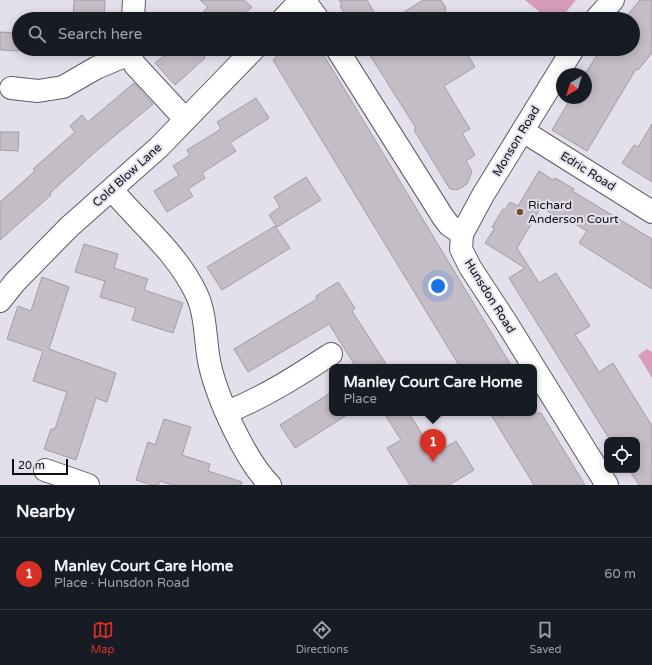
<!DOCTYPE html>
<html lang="en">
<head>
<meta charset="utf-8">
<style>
  :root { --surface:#171b24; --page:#20242c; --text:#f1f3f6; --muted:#9ea1a6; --line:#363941; --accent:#d93025 }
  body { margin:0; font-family:"Varela Round",sans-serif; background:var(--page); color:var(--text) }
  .controls { position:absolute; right:12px; bottom:12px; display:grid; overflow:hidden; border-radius:8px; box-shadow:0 2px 10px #0003 }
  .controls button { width:36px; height:36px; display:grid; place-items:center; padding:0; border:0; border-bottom:1px solid var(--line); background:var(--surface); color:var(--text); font:20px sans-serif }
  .compass { position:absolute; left:556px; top:68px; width:36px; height:36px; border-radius:50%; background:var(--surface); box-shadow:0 2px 10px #0003; rotate:218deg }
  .scale { position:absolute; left:12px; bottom:10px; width:56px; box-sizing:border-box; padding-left:4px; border:2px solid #0f0e12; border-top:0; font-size:11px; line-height:14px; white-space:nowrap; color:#0f0e12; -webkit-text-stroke:3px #e3e0ec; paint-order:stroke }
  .you { position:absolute; left:438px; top:286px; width:14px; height:14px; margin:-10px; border:3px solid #fff; border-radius:50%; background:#1a73e8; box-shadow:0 0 0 6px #1a73e833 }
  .badge { display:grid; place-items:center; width:26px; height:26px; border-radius:50%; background:var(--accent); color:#fff; font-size:13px; font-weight:700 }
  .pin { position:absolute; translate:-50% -33px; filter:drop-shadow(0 1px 2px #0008) }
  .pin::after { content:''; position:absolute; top:21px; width:14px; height:12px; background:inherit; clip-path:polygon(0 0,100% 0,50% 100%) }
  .popup { position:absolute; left:329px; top:364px; width:208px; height:52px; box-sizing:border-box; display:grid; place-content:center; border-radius:8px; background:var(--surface); filter:drop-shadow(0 1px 3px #0005); font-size:13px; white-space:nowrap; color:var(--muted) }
  .popup b { font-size:15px; color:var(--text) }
  .popup::after { content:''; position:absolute; left:50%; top:100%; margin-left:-8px; border:8px solid transparent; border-top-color:var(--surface) }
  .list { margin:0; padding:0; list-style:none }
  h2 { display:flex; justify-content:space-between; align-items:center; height:52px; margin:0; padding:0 16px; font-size:17px }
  h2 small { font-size:13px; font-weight:400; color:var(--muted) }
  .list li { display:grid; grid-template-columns:26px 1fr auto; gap:12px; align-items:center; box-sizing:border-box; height:72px; padding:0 16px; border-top:1px solid var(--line) }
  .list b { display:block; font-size:15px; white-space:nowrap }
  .list p { margin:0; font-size:13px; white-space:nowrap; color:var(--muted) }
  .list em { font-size:13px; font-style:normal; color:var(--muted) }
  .icon { flex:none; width:22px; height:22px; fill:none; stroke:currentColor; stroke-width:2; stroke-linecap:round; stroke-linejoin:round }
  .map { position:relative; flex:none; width:652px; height:485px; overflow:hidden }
  .search { position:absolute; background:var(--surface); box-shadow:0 2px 10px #0003; left:12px; right:12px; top:12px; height:44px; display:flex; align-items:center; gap:10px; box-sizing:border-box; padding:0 14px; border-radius:22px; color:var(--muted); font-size:15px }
  .sheet { height:124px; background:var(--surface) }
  nav { display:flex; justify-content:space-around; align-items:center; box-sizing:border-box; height:56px; border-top:1px solid var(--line); background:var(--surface); font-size:11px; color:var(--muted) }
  nav a { display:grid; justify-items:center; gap:2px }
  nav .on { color:var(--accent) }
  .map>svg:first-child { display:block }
</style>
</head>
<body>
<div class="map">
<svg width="652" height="485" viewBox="0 0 652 485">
  <rect width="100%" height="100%" fill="#e3e0ec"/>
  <g fill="#d69cba">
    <polygon points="525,0 576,0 560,19 548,19"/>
    <polygon points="647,349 652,352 652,378 638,355"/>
  </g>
  <g fill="#c5bdc6" stroke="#a39ba5">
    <polygon points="74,0 105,0 104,19 73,19"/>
    <polygon points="200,0 244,0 252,7 240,19 196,19 208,7"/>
    <polygon points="339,0 367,0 378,19 348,19 340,6 342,5"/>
    <polygon points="423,0 441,0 446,8 444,19 393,19"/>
    <polygon points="640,0 652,0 652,53 638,70 636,69 587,151 552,130 571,98 586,98 585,74 601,49 633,49 633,19 624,19"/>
    <polygon points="0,32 19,33 19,51 0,50"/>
    <polygon points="158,49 212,49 204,57 205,58 175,85 155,63 164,56"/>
    <polygon points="285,49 320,49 512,367 460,367 273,60"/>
    <polygon points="366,49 464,49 475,67 444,86 470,129 462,133 475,155 466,161 472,171 467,184 457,190 450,189 414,130 416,128"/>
    <polygon points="134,83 153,104 94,153 50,193 51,195 0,240 0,202 35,171 33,169 75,132 70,126 82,115 88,122"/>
    <polygon points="256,98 269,118 230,143 236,151 202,173 205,178 188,189 193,196 167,212 154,191 179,175 173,166 190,155 187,150 221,129 217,122"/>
    <polygon points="652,124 652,182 622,163 634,145 638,147"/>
    <polygon points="0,132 19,132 18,151 0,150"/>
    <polygon points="539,171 553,180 555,178 574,189 572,191 652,239 652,289 579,243 587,231 562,216 560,219 541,207 517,248 539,283 556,273 590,326 575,335 584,348 599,372 613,363 652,426 652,485 639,485 629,470 637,470 637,440 610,440 509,278 525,268 485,243 495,228 492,227 503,209 505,210 510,202 518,206"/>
    <polygon points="306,177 321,200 277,227 269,215 280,207 274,197"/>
    <polygon points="275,226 290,248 222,290 207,267"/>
    <polygon points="84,244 118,254 114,268 148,279 144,290 183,303 173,333 132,320 136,308 100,297 105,281 75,272"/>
    <polygon points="42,277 69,287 49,349 116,373 107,402 96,398 76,460 44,449 51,429 55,429 67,392 33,381 43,351 7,339 18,306 31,311"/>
    <polygon points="338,282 355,308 352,311 388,367 356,367 329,324 248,372 234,349 317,299 316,296"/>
    <polygon points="332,392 332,413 350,413 295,448 280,425"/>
    <polygon points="384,413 409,413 434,454 456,441 474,470 449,485 410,485 387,448 401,440"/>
    <polygon points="490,413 541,413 585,485 534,485"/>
    <polygon points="164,419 191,427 182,455 210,464 208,471 242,482 241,485 173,485 160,481 158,485 152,485 136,480 148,442 155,445"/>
  </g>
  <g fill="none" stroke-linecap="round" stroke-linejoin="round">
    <g stroke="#5e5c66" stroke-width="24">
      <g id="minor">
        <polyline points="304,0 318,19"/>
        <polyline points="133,19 134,0"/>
        <polyline points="283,19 301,0"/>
        <polyline points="596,19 613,0"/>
        <polyline points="337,49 443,217 449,225 462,234"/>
        <polyline points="573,49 483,195 462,234 461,249 470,267 506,322 607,485"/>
        <polyline points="129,54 135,65 185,119"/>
        <polyline points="11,88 38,91 63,87 96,68 129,54 130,49"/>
        <polyline points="523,131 652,212"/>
        <path d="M112 190C140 223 177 253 196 293 206 313 205 339 209 361 216 396 245 460 270 485"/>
        <polyline points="0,301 15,282 69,227 159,147 254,49"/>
        <path d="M227 412C265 397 297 376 331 354"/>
        <polyline points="45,470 88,485"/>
      </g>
    </g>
    <use href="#minor" stroke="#fff" stroke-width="22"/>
  </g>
  <circle fill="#744e2a" stroke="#e3e0ec" stroke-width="1.5" cx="520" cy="212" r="4"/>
  <g text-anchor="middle" stroke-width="4" stroke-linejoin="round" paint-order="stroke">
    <g font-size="12" fill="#0f0e12" stroke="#e3e0ec">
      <text transform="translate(516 141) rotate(-59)" y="4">Monson Road</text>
      <text transform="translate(588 171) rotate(32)" y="4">Edric Road</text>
      <text transform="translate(127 175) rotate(-42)" y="4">Cold Blow Lane</text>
      <text transform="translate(490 296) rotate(58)" y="4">Hunsdon Road</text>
    </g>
    <g font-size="12" fill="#0f0e12" stroke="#e3e0ec" text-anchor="start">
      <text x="528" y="209">Richard<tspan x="528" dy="14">Anderson Court</tspan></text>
    </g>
  </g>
</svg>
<div class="controls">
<button><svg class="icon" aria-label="locate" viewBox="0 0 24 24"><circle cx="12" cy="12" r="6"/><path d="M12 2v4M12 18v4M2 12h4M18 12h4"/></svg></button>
</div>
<svg class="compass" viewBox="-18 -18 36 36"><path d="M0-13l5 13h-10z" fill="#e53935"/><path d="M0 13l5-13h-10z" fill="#9ea1a6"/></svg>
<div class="scale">20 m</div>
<div class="you"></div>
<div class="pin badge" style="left:433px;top:462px">1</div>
<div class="popup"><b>Manley Court Care Home</b>Place</div>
<div class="search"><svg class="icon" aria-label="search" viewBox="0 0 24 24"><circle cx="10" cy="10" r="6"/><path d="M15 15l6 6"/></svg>Search here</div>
</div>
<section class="sheet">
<h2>Nearby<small></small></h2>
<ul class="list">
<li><span class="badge">1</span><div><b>Manley Court Care Home</b><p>Place · Hunsdon Road</p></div><em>60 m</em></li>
</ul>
</section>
<nav>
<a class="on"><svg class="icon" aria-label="map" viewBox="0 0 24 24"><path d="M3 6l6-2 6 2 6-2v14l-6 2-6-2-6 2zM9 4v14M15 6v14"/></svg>Map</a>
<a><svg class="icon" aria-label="directions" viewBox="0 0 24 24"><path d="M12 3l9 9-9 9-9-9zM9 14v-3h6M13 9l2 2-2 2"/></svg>Directions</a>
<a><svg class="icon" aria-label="saved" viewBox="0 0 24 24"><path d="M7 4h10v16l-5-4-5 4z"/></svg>Saved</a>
</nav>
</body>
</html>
